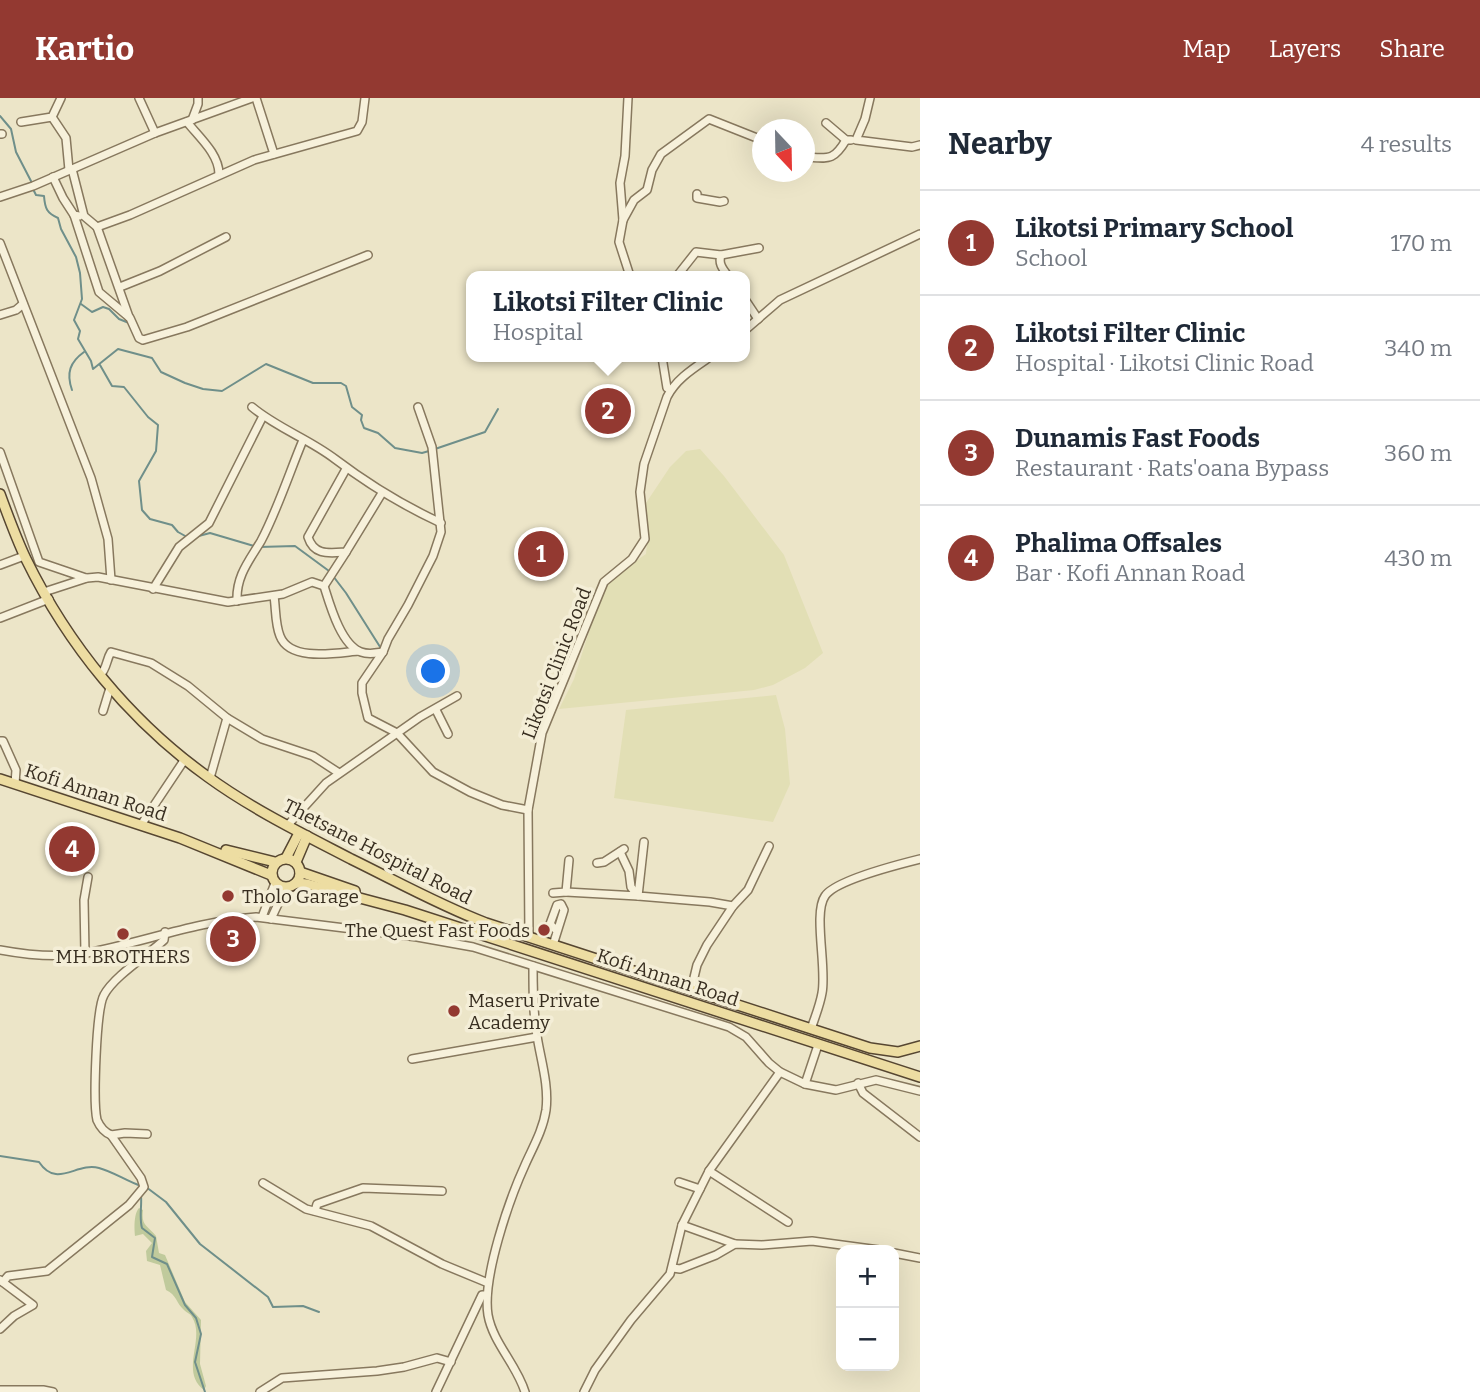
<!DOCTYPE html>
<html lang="en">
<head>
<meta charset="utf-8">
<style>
  :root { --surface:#fff; --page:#f6f6f7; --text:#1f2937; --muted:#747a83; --line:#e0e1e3; --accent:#933931 }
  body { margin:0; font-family:Bitter,serif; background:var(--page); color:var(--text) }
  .controls { position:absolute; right:21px; bottom:21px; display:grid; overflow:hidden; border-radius:14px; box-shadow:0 7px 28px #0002 }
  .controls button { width:63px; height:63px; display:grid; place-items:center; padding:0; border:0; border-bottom:2px solid var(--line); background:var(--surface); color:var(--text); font:35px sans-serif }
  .compass { position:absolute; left:752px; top:21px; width:63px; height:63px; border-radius:50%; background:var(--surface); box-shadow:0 7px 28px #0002; rotate:158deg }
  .you { position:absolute; left:434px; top:574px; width:24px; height:24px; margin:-18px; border:5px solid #fff; border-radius:50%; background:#1a73e8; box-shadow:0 0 0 10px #1a73e833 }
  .badge { display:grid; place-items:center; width:46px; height:46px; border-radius:50%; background:var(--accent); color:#fff; font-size:23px; font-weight:700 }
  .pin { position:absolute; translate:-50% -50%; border:4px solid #fff; box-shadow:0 2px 7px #0006 }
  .popup { position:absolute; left:466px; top:173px; width:284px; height:91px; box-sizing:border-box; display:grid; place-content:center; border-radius:14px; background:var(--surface); filter:drop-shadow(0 2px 5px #0005); font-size:23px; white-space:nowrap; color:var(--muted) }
  .popup b { font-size:26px; color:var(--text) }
  .popup::after { content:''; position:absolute; left:50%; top:100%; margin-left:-14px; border:14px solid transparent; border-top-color:var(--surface) }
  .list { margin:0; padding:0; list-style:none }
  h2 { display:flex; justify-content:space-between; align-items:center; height:91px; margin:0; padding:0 28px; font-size:30px }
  h2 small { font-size:23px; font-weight:400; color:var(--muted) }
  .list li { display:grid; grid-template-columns:46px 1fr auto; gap:21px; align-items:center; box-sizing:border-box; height:105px; padding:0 28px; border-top:2px solid var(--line) }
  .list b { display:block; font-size:26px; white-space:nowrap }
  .list p { margin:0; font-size:23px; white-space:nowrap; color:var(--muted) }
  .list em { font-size:23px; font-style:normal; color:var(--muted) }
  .map { position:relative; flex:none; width:920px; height:1294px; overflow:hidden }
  header { display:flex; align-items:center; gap:42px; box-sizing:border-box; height:98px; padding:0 35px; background:var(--accent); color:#fff }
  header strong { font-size:33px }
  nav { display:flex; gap:38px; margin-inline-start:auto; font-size:24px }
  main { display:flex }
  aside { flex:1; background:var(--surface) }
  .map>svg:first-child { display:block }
</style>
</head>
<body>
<header>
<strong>Kartio</strong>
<nav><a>Map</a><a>Layers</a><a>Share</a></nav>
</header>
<main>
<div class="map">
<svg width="920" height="1294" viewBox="0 0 920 1294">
  <rect width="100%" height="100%" fill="#ece5c8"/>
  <g fill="#e2dfb5">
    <polygon points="700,351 724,378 784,457 823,555 805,570 773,587 754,592 559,611 574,581 598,505 609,485 624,471 646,456 648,436 642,411 670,369 686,353"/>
    <polygon points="776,597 785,631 790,686 773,724 614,700 626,612"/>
  </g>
  <path fill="#c0ca9c" d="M139 1110 143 1112C141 1128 147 1127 156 1138L159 1155 165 1157 185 1204 201 1222 200 1266 206 1288 204 1292C179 1273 206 1241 192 1219 191 1216 187 1215 184 1212 176 1205 177 1197 166 1192L160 1167 147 1163 146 1153 152 1145 143 1136 135 1138C134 1130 134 1115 139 1110Z"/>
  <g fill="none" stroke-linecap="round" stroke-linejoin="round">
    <g stroke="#6f8f8a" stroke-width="2">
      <polyline points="0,18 11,31 16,54 32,85"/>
      <path d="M33 91 36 97 44 98C45 111 47 115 58 120L61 131 76 159 80 175 82 201 74 222 80 233 78 241 91 263 93 271 118 251 152 260 161 274 185 285 203 291 222 293 266 266 313 285H341L346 288 352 309 362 317 361 322 364 330 378 335 395 350 422 355 429 353"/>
      <polyline points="81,206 92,214 103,209 109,211 119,221 129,225"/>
      <polyline points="100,267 112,288 124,289 148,319 158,327 156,353 139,383 142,412 150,421 172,427 178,434 187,439"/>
      <path d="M72 292C66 275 70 264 84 254"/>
      <polyline points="435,351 485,334 498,311"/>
      <polyline points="195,439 210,435 254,448"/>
      <polyline points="259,449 295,448 329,473"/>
      <polyline points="333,478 346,495 382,552"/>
      <path d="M0 1058 39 1064C57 1091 76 1064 99 1070 114 1074 126 1083 141 1088"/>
      <polyline points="146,1089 166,1104 200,1146 268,1199 273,1209 303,1208 319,1214"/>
      <path d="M141 1097C142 1109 139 1119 142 1130L155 1140 152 1159 167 1166 185 1207 196 1220 201 1236 195 1264 205 1294"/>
    </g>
    <g stroke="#87785e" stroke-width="10">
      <g id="minor">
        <polyline points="139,0 155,35"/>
        <polyline points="256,0 274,56"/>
        <polyline points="628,0 625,58 620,85 623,122 619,144 630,178"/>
        <polyline points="870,0 865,21 856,42 912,49 920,47"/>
        <polyline points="52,19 66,40 69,72"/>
        <polyline points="192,22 198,6 198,0"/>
        <polyline points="21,24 52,19 61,0"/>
        <path d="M187 24C199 39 219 56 219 76"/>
        <polyline points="826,25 846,42 851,42"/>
        <polyline points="0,36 2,36"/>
        <path d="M804 59C828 60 833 64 846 42"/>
        <polyline points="72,71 84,118 97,129 130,117 254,62 357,33 362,24 365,0"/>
        <polyline points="53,79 63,100 74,117 79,118"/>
        <polyline points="697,96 697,100 720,104 724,103"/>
        <polyline points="0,99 33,88 155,35 252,0"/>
        <polyline points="74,117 99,194 130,220 139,240 143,242 187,229 368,157"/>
        <polyline points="623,122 634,102 647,92 652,72 661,56 709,21 762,42"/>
        <polyline points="97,129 129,219"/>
        <polyline points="0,145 91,380 108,441 111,482"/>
        <path d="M721 157C718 166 723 171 728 178"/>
        <polyline points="677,178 696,154 721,157 759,150"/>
        <polyline points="120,189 160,173 226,139"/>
        <polyline points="744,200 758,221"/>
        <polyline points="0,217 16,212 23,206"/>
        <polyline points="744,233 780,202 920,136"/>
        <polyline points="662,259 667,290 670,291"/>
        <path d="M252 309C277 330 309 341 335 361 368 386 402 407 441 425"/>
        <polyline points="418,309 432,349 441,434 433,458 408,507 388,541 383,554 362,585 362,595 368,620 397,635 433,674 470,694 502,707 528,712"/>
        <polyline points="0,354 39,464 86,480"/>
        <path d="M346 371 308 439C314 458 329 455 346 454L382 395"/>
        <polyline points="0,467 24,458"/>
        <polyline points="324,488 346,454"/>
        <polyline points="153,491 179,449 209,425 263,318"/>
        <path d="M44 494 87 480 98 479 228 504 283 496 312 484 324 488C330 507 341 547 361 554 369 557 376 555 383 554"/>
        <path d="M274 498C276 511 275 526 280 538 290 564 336 555 358 553"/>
        <path d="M237 503C236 478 249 463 261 443 277 413 290 373 303 342"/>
        <polyline points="0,520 49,501"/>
        <path d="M100 577C107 571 106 562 111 554L151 565 188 588 227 620 262 641 313 658 339 675"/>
        <polyline points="436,612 448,636"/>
        <polyline points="103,613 110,590"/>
        <polyline points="0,643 3,643 16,672 15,686"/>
        <polyline points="210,680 227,620"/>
        <polyline points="141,727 185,661"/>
        <polyline points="287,728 326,685 420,619 457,598"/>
        <polyline points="644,744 638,798 710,804 733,808"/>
        <polyline points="597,765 604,764 624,751"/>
        <polyline points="566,794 638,798 631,789 629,773 620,754"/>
        <polyline points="553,795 566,794 569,762"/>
        <polyline points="262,819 275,785"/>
        <polyline points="271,821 286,789"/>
        <path d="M529 839 528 712 542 635 604 484 632 461 645 441 640 394 644 366 667 299C676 281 694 270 710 259"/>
        <polyline points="553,847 564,812 561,806 557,807 550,826 556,832"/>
        <path d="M0 852C27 857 59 860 87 855 144 844 198 823 256 819L417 839 473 849 729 929 746 939 769 965 780 974 805 986 836 992 876 982 920 993"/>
        <polyline points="85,855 84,802 88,779"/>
        <polyline points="691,892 697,867 707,847 733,808 748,792 769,748"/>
        <path d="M811 931C815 919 820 907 822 895 827 870 813 815 825 798 835 782 900 766 920 761"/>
        <polyline points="412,961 537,939"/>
        <polyline points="858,985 863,995 920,1039"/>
        <polyline points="805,986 818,947"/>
        <path d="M147 1036 125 1035 111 1037C104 1034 100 1029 97 1022 93 1005 96 911 104 897 114 878 148 857 164 842L165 834"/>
        <polyline points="709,1073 788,1124"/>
        <polyline points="679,1084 700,1091"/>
        <polyline points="263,1085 306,1111 371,1128 442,1166 488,1185"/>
        <polyline points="315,1113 317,1106 363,1090 442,1093"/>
        <polyline points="682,1127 735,1146"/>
        <polyline points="894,1155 920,1160"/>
        <polyline points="673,1170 680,1171 716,1157 735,1146 762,1147 812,1143 879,1152"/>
        <polyline points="0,1182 33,1207 14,1218 0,1231"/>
        <polyline points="3,1184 8,1178 47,1173 129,1107 144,1089 141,1080 111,1037"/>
        <polyline points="0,1292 43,1292 53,1294"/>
        <polyline points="260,1294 282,1280 377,1273 404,1269 437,1260 451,1264"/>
        <polyline points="436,1294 482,1197 487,1197"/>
        <path d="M525 1294C517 1267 493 1245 488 1217 482 1180 509 1102 525 1067 533 1049 543 1032 546 1012 549 987 541 963 537 938 533 915 533 892 533 868"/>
        <polyline points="584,1294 595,1272 631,1222 670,1176 682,1127 709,1073 780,974"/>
      </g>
    </g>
    <g stroke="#564631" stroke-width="12">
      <g id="major">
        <path d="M0 396C8 418 16 440 26 461 68 547 130 623 208 679 252 711 303 736 351 761 396 783 439 807 486 825L870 950 898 954 920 948"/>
        <polyline points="0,681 180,740 271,777"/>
        <polyline points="226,752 275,764"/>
        <polyline points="286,760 299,735"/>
        <circle cx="286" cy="775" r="14"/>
        <polyline points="296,764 307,738"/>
        <polyline points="300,774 355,793"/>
        <polyline points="296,785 307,786 405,812 920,979"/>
      </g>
    </g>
    <use href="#minor" stroke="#f7f1db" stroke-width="7"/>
    <use href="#major" stroke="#eddda2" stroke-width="9"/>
  </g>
  <g fill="#933931" stroke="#f4eed7" stroke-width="2.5">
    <circle cx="228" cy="798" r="7"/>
    <circle cx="544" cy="832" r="7"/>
    <circle cx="123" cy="836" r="7"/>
    <circle cx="454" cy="913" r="7"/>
  </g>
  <g text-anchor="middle" stroke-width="7" stroke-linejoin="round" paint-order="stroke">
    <g font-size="19" fill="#382e20" stroke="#f4eed7">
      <text transform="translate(556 565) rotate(-69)" y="7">Likotsi Clinic Road</text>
      <text transform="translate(96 694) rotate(18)" y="7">Kofi Annan Road</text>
      <text transform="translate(378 753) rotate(27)" y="7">Thetsane Hospital Road</text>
      <text transform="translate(668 879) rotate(18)" y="7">Kofi Annan Road</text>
    </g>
    <g font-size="19" fill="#382e20" stroke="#f4eed7" text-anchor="start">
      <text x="242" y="805">Tholo Garage</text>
      <text x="530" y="839" text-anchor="end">The Quest Fast Foods</text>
      <text x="123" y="865" text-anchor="middle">MH BROTHERS</text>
      <text x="468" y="909">Maseru Private<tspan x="468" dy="22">Academy</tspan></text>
    </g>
  </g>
</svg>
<div class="controls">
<button>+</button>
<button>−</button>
</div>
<svg class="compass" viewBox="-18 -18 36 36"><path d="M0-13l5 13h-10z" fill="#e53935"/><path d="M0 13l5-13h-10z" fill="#747a83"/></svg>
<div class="you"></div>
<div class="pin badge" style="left:541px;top:456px">1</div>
<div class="pin badge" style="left:608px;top:313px">2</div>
<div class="popup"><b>Likotsi Filter Clinic</b>Hospital</div>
<div class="pin badge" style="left:233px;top:841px">3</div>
<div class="pin badge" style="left:72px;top:751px">4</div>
</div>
<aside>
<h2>Nearby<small>4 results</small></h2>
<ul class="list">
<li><span class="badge">1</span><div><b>Likotsi Primary School</b><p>School</p></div><em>170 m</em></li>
<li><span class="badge">2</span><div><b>Likotsi Filter Clinic</b><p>Hospital · Likotsi Clinic Road</p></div><em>340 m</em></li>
<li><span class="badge">3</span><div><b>Dunamis Fast Foods</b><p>Restaurant · Rats'oana Bypass</p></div><em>360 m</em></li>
<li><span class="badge">4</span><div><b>Phalima Offsales</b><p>Bar · Kofi Annan Road</p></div><em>430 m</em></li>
</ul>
</aside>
</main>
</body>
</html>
